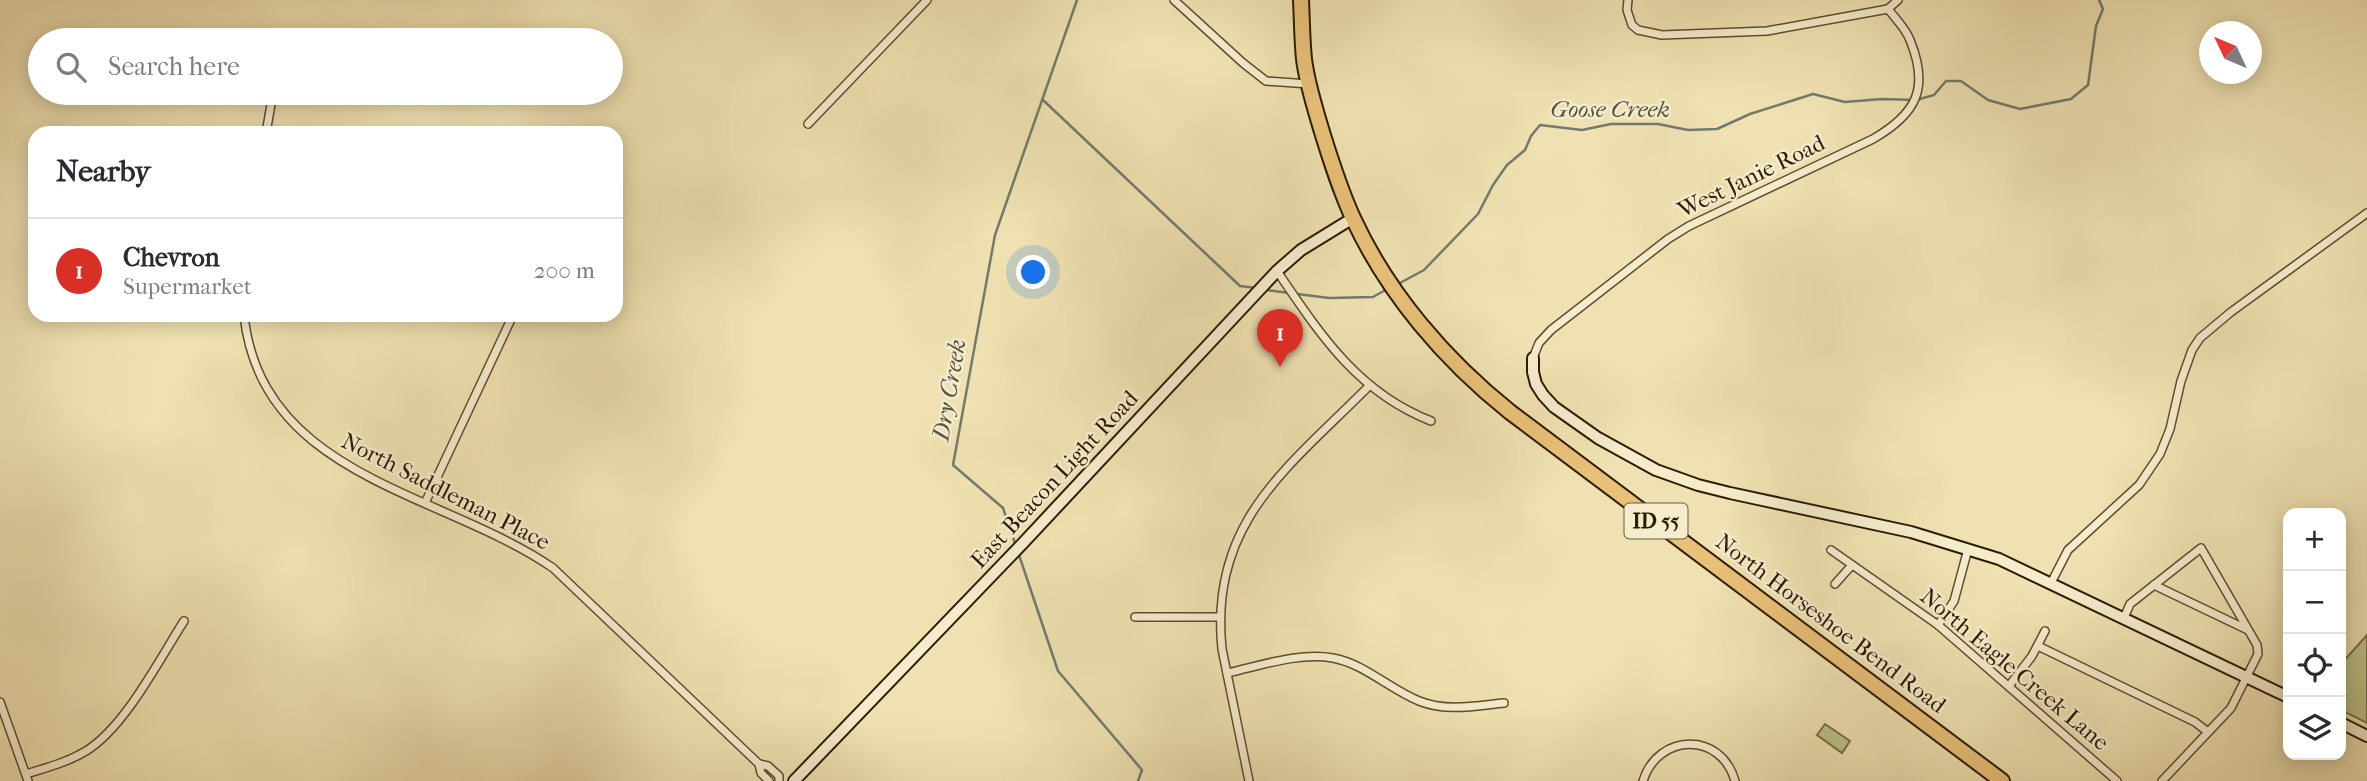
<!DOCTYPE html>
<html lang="en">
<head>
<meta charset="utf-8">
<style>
  :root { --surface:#fff; --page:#f2f2f3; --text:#2b2b33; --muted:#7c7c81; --line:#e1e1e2; --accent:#d93025 }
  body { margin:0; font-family:"IM FELL French Canon",serif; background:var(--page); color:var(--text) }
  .controls { position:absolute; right:21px; bottom:21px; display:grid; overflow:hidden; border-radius:14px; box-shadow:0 4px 18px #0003 }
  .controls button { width:63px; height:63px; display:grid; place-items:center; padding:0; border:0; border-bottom:2px solid var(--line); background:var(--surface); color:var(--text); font:35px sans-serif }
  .compass { position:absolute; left:2199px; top:21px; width:63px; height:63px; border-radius:50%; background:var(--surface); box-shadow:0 4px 18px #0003; rotate:314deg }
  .you { position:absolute; left:1034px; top:273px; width:24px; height:24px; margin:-18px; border:5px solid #fff; border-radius:50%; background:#1a73e8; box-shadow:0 0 0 10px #1a73e833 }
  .badge { display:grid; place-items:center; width:46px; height:46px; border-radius:50%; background:var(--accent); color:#fff; font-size:23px; font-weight:700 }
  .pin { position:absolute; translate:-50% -58px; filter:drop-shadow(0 2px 4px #0008) }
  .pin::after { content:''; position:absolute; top:37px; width:24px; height:21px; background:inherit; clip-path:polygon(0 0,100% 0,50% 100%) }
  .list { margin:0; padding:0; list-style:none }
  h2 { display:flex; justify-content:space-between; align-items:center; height:91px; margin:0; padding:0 28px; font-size:30px }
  h2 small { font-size:23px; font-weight:400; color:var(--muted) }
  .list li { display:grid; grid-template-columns:46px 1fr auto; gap:21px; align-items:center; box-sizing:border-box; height:105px; padding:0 28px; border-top:2px solid var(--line) }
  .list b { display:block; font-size:26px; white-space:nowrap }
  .list p { margin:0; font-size:23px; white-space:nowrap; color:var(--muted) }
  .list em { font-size:23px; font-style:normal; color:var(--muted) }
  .icon { flex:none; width:38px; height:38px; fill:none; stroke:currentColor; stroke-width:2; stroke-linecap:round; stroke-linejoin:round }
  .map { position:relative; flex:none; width:2367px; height:781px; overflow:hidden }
  .search { position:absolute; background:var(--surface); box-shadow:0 4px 18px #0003; left:28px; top:28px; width:595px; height:77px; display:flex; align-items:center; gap:18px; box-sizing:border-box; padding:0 24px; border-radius:38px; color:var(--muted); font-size:26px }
  .panel { position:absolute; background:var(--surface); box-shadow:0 4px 18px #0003; left:28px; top:126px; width:595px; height:196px; border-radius:21px }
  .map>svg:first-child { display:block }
</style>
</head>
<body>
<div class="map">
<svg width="2367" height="781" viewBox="0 0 2367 781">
  <rect width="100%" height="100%" fill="#efe1b1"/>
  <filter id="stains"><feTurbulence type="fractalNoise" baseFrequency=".00286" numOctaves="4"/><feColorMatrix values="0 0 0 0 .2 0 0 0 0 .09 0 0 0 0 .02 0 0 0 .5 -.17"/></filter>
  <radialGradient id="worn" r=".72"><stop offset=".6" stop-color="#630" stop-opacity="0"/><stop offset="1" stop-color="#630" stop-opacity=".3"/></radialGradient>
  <g fill="#bdc289" stroke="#756e46" stroke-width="2">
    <polygon points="2367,635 2367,723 2341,710 2341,664"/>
    <polygon points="1825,724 1850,741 1842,753 1817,735"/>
  </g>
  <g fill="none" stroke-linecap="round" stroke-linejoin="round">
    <g stroke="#717b6e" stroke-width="2.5">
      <polyline points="1043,100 1240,286 1256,288"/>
      <polyline points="1398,284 1424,270 1478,214 1493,185 1507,165 1525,150 1531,136 1540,125 1582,130 1611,124 1658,124 1688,130 1717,129 1750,114 1813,94 1845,102 1882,99 1916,100 1934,95 1946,81 1961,81 1988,100 2020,109 2071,99 2088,85 2096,26 2103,9 2099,0"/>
      <polyline points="1266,290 1329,298 1373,297 1389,288"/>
      <polyline points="1016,546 1003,508 953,465 995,235 1077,0"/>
      <polyline points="1018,552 1058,671 1142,770 1138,781"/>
    </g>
    <g stroke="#5e4c2e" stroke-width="10">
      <g id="street">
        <polyline points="1174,0 1243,63 1266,81 1309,84"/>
        <polyline points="1628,0 1627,10 1632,25 1638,30 1662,35 1767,31 1888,9"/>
        <polyline points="1888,9 1898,0"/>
        <polyline points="808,124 927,0"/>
        <polyline points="266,133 273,93"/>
        <path d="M1277 271C1320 334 1357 392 1431 421"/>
        <path d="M244 315C261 478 443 492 553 568L759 764"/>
        <path d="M1533 358 1539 343 1551 330 1668 239 1689 226 1873 139C1916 114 1930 89 1910 40 1906 29 1895 18 1888 9"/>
        <polyline points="425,503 513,315"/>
        <polyline points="1831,550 1938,625 2117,781"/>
        <polyline points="2051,583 2068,550 2139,485 2160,454 2170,429 2181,381 2192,350 2200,338 2231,312 2367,213"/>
        <polyline points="1835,584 1852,565"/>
        <polyline points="2154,585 2248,630"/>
        <polyline points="1135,617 1219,617"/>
        <polyline points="2124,618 2130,604 2201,548 2257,645 2258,654 2231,708 2162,781"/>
        <polyline points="1938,625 1954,601 1968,549"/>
        <polyline points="2038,646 2195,722 2208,732"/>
        <path d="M1227 673C1260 666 1298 652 1333 658 1365 664 1389 689 1419 701 1447 712 1475 706 1504 703"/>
        <polyline points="2009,686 2032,656 2045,631"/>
        <polyline points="0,702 28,781"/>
        <path d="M26 774C46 768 68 762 86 751 125 727 159 660 184 621"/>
        <polyline points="769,781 761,773 759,764 768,766 779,776 779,781"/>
        <path d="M1249 781 1222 649C1209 521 1289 467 1369 386"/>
        <path d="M1643 781C1658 733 1721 731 1735 781"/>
      </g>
    </g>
    <g stroke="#2d1b03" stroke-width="14">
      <g id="secondary">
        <polyline points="1533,358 1533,372 1536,384 1543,395 1554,407 1598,438 1656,470 1698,485 1730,493 1911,532 1999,559 2288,697"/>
        <polyline points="2341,723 2367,736"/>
        <polyline points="794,781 1024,542 1277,271 1301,250 1353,218"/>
      </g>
    </g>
    <g stroke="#2d1b03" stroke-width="18">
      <path id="highway" d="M1301 0C1302 20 1302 39 1304 59 1307 84 1315 108 1322 132 1331 161 1340 190 1353 218 1388 294 1445 360 1510 412L2002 781"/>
    </g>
    <use href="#street" stroke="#f5eccc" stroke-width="7"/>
    <use href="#secondary" stroke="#f5eccc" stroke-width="10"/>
    <use href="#highway" stroke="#e8c078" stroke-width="14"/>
  </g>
  <g text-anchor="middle" stroke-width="5" stroke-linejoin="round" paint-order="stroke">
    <rect fill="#f5eccc" stroke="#695a3f" stroke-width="2" x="1624.5" y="503.5" width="63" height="35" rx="5"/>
    <g font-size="21" font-weight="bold" fill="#2d1b03">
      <text x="1656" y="528">ID 55</text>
    </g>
    <g font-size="23" fill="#2d1b03" stroke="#f5eccc">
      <text transform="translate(1751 176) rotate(-26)" y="8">West Janie Road</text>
      <text transform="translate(1054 479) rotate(-47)" y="8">East Beacon Light Road</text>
      <text transform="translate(446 491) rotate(27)" y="8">North Saddleman Place</text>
      <text transform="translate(1831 623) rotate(37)" y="8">North Horseshoe Bend Road</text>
      <text transform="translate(2015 669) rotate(40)" y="8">North Eagle Creek Lane</text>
    </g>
    <g font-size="24" font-style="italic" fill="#555342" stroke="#f5eccc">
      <text x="1610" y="117">Goose Creek</text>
      <text transform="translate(949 390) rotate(-80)" y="8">Dry Creek</text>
    </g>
  </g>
  <rect width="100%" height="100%" filter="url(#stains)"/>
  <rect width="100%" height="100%" fill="url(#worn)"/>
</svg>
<div class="controls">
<button>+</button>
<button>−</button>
<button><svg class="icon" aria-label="locate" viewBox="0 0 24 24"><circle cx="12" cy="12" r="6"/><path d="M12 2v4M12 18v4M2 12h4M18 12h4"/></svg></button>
<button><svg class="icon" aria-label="layers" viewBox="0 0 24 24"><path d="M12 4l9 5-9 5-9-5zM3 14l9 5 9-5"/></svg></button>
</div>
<svg class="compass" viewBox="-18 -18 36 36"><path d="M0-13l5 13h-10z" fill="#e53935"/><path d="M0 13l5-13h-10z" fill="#7c7c81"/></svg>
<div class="you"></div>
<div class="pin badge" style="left:1280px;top:367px">1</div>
<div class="search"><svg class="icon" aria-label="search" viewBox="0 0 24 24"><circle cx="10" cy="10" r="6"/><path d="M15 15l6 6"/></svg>Search here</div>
<section class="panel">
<h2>Nearby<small></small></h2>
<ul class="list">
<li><span class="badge">1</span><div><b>Chevron</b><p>Supermarket</p></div><em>200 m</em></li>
</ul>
</section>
</div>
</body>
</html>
